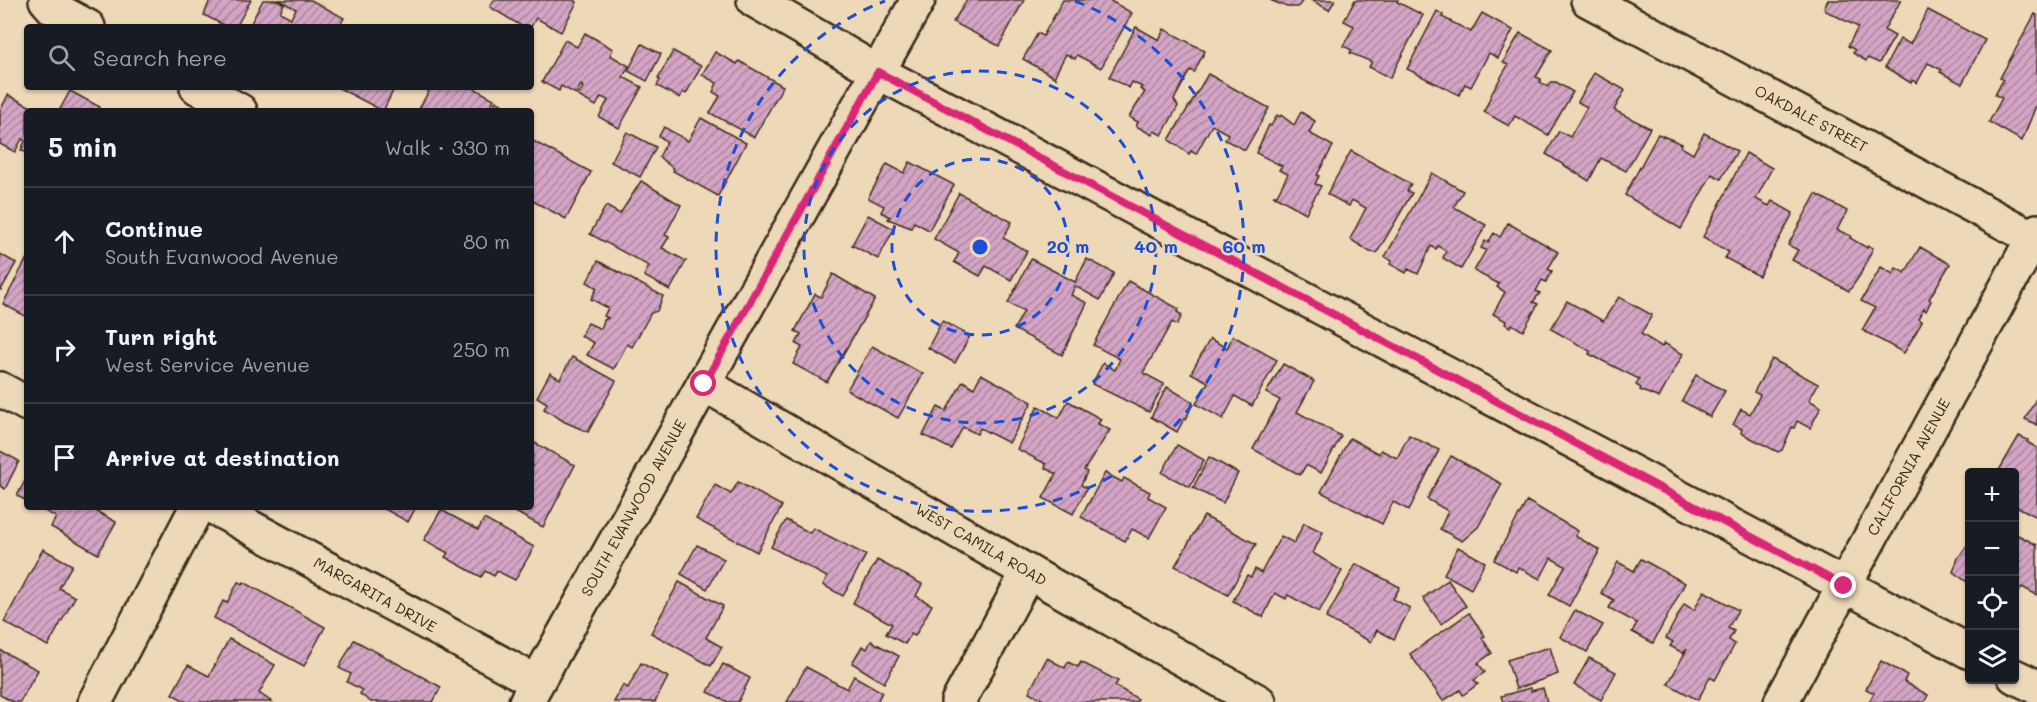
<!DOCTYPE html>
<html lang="en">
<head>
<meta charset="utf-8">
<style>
  :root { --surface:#171b24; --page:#20242c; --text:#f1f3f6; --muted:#9ea1a6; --line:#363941 }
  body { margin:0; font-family:Mali,sans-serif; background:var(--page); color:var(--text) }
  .controls { position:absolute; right:18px; bottom:18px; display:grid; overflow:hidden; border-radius:6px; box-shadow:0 2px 4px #0004 }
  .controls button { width:54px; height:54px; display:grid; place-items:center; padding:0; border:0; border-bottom:2px solid var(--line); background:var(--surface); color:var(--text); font:30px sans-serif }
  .stop { position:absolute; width:18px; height:18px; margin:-14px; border:4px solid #db2777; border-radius:50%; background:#fff }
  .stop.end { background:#db2777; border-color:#fff; box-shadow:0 2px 6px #0008 }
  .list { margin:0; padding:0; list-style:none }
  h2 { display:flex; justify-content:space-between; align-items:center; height:78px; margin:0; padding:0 24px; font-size:26px }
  h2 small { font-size:20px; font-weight:400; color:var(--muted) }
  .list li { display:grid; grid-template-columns:39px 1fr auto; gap:18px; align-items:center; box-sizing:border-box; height:108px; padding:0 24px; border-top:2px solid var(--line) }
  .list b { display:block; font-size:22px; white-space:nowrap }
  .list p { margin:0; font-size:20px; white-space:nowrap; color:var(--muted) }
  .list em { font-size:20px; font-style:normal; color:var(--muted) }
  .icon { flex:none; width:33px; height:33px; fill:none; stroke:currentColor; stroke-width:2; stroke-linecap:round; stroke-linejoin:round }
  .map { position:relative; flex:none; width:2037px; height:702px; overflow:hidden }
  .search { position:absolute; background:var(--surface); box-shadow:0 2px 4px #0004; left:24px; top:24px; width:510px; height:66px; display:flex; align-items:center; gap:15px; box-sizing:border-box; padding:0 21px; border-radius:6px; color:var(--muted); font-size:22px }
  .panel { position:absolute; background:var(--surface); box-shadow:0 2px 4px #0004; left:24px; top:108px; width:510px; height:402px; border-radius:6px }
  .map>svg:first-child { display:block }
</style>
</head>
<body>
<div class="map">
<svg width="2037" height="702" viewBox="0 0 2037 702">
  <defs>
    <pattern id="building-hatch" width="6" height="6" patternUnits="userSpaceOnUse" patternTransform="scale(1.5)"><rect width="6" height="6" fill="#d4a4c4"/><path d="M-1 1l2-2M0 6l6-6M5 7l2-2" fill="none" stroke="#ad869f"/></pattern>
  </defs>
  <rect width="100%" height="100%" fill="#edd8b7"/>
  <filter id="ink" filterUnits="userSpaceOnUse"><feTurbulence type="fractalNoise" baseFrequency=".0167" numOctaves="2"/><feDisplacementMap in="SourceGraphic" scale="12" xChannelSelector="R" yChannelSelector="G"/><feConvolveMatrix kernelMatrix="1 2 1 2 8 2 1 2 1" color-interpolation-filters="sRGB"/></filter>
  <g filter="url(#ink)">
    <g fill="url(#building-hatch)" stroke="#3b2a1e" stroke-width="1.5">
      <polygon points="210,0 251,0 236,27 227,27 204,15"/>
      <polygon points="263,0 277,0 284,4 280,12 291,18 296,9 279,0 311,0 344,18 339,27 249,27"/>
      <polygon points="494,0 573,0 577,2 561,32 536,18 531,27 523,27 490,7"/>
      <polygon points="967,0 1024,0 999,46 953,22"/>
      <polygon points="1063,0 1109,0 1132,13 1101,68 1077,55 1075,59 1066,54 1055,75 1056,78 1023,59 1038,33 1043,36"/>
      <polygon points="1270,0 1303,0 1298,7 1287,7"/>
      <polygon points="1311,0 1335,0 1329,10"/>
      <polygon points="1355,0 1398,0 1397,2 1423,15 1390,78 1369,67 1372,62 1350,53 1352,50 1343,46 1354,26 1344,21"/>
      <polygon points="1828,0 1901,0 1884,30 1895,36 1879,63 1868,58 1866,61 1853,53 1855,50 1848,46 1858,27 1826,11 1824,8"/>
      <polygon points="1928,10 1985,40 1962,84 1940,72 1942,70 1928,63 1917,83 1912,80 1911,83 1885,67 1900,39 1910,44"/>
      <polygon points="1437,11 1443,15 1442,17 1471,32 1482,13 1513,30 1498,58 1489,53 1471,87 1465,84 1459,95 1407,69"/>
      <polygon points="2035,14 2037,15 2037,103 2022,141 1989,122 2002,98 1995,95 2003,80 2000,78"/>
      <polygon points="1136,27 1159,40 1164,29 1205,51 1194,72 1190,70 1174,100 1178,106 1162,135 1154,131 1152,135 1136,126 1138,122 1129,117 1145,92 1140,89 1142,87 1132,82 1129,88 1109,77"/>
      <polygon points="585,33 613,49 610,55 629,66 623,77 642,87 619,128 599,117 608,100 601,97 596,106 578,96 583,87 581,85 576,94 561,86 559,91 542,82 565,40 577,47"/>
      <polygon points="1520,33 1552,50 1536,77 1541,79 1540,82 1548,87 1551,82 1556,82 1573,92 1548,135 1515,116 1509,126 1484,112 1493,91 1508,65 1503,62"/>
      <polygon points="642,44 661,54 647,81 628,71"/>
      <polygon points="673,51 701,66 686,94 683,92 680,98 657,86 660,80 658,79"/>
      <polygon points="715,52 737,64 739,61 783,86 754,137 710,113 720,96 713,92 717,83 702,75"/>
      <polygon points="1594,73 1625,90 1614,110 1650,128 1626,171 1601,158 1589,181 1546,154 1559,131 1570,137 1587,107 1578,102"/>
      <polygon points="1208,74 1269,108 1245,150 1225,140 1228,134 1212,125 1196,154 1191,151 1189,154 1169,140"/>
      <polygon points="337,87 395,87 383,111"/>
      <polygon points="431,87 472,87 494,99 490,108 492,109 496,101 514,111 418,111"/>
      <polygon points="70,91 100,107 98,111 59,111"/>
      <polygon points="8,95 39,111 27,111 27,153 21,150 25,141 22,139 15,152 0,144 0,111"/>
      <polygon points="1301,112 1315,121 1309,133 1333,146 1317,175 1319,176 1315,184 1321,186 1306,213 1273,195 1277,195 1288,174 1279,170 1282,166 1256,153 1269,125 1271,126 1277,115 1280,117 1281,115 1294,125"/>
      <polygon points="701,118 746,143 718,196 673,171 674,169 659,157 667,142 659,136 664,127 688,141"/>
      <polygon points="627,132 656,147 640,177 611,162"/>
      <polygon points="1704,133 1737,151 1721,179 1712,174 1681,229 1625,195 1658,134 1682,144 1681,147 1693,154"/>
      <polygon points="531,140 591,172 566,219 531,200"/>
      <polygon points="1351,151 1411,184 1407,191 1412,193 1377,253 1370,252 1350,239 1366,208 1352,200 1349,206 1327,194"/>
      <polygon points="1746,153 1772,168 1756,199 1769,206 1772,201 1793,213 1759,276 1725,258 1729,252 1703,237"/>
      <polygon points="910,162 954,185 929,230 914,222 911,228 888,219 890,217 881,212 884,206 868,198 887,164 904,173"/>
      <polygon points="1432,173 1463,191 1454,207 1486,225 1461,269 1443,258 1446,251 1438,246 1436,249 1431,246 1418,274 1408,269 1406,273 1390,264 1392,261 1385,257"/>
      <polygon points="641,181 681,205 665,235 669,237 662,248 686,261 670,290 644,276 649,266 590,234 606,206 620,214"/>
      <polygon points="959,193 1012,222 1003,238 1027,251 1011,280 986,266 980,276 954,262 959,253 934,239"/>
      <polygon points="1816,194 1847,211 1837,230 1851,236 1850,238 1867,248 1868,245 1873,248 1860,275 1849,291 1792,260 1798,250 1788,245"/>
      <polygon points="868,215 894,229 878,259 852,245"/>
      <polygon points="1508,223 1558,252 1548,269 1552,271 1546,282 1542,280 1536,291 1540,293 1533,302 1538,304 1523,331 1512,324 1510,327 1505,324 1506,321 1493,314 1505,292 1497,287 1499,284 1474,271 1486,250 1481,248 1485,241 1488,243 1494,233 1500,237"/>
      <polygon points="1920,247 1950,264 1929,299 1931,301 1926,311 1924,309 1918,319 1922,322 1904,353 1862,330 1875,308 1861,301 1881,267 1893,274 1896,268 1905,273"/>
      <polygon points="0,254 16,263 1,290 0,289"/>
      <polygon points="27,258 27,317 3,304"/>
      <polygon points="1031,259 1075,282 1087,259 1114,273 1100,300 1075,286 1071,295 1087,303 1062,355 1014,329 1024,311 1008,303"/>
      <polygon points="598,261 663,296 657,311 651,313 632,347 627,344 614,369 587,355 594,343 581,336 588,323 601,329 604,320 608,318 604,316 608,308 591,299 597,288 587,282"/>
      <polygon points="833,274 875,299 827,382 793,364 802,347 796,344 801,334 795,331 815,294 821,297"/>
      <polygon points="1128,281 1179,309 1177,312 1182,315 1177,325 1172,322 1143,373 1164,384 1149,412 1092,384 1103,363 1115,370 1120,359 1093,345"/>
      <polygon points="1619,297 1652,315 1641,334 1662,347 1664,343 1683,354 1659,398 1640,390 1641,388 1636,385 1639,379 1589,354 1590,351 1551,329 1567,301 1603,321"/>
      <polygon points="942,321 970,336 955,363 928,348"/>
      <polygon points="1233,336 1277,360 1252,406 1235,396 1223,419 1196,404 1208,382 1191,373 1210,339 1227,348"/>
      <polygon points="872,346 923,374 898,418 847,390"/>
      <polygon points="572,357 616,381 588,432 565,422 544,409 547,403 537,397 550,373 560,379"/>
      <polygon points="1772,359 1818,384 1809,400 1821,407 1810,428 1797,421 1794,428 1792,427 1782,450 1778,452 1741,433 1742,429 1733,425 1741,409 1750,414 1760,395 1754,392"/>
      <polygon points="1283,364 1314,381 1297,412 1341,436 1321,473 1306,465 1300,475 1253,449 1280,400 1266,393"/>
      <polygon points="981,374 1032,402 1009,443 980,428 977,434 963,427 951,449 923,435 938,407 946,411 963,381 974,388"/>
      <polygon points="1696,375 1725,391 1710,417 1682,401"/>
      <polygon points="1167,387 1193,402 1186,420 1184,419 1177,432 1151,417"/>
      <polygon points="2037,397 2037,425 2025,419"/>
      <polygon points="1068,401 1101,419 1098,424 1110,430 1084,470 1087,472 1081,485 1087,488 1073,514 1043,498 1056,474 1045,468 1046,464 1017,449 1038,406 1059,418"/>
      <polygon points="1409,435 1439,450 1409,510 1393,502 1382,524 1321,492 1350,438 1379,454 1381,450 1397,458"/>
      <polygon points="2019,436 2028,440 2027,442 2037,448 2037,517 2014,505 2014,472 1998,472"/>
      <polygon points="533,442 575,465 543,527 506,507 531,507"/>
      <polygon points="1177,445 1204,460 1190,487 1162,473"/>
      <polygon points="0,451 19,461 5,489 0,486"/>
      <polygon points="1451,456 1502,484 1478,527 1462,541 1440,529 1448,511 1427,499"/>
      <polygon points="1209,457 1238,473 1223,503 1193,488"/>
      <polygon points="1105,473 1122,482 1124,478 1150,492 1148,497 1166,507 1149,538 1132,529 1125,541 1081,517"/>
      <polygon points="27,477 27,501 17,496"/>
      <polygon points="738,482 782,506 757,552 696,519 715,485 731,494"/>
      <polygon points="1527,501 1578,531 1575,536 1600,550 1569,606 1549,595 1565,566 1551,558 1540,579 1518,567 1516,572 1494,560"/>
      <polygon points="37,507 97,507 96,511 116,522 98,554 51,527 56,517"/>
      <polygon points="381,507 416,507 408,522"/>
      <polygon points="441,510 478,530 484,519 534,547 515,580 497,571 494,576 485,571 481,577 445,557 448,553 424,540"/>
      <polygon points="1204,516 1256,544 1228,595 1175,566"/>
      <polygon points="786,520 810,533 813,528 866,555 843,596 823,585 827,577 771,547"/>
      <polygon points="1304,523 1323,532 1313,553 1342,571 1319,612 1288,595 1286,599 1275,593 1263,617 1233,601 1247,575 1251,577 1255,569 1261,573 1281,536 1294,543"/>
      <polygon points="2014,533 2037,545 2037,595 2022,587 2014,598"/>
      <polygon points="1970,541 1970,584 1953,572 1958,558"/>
      <polygon points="697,545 724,559 707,589 681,574"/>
      <polygon points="1458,547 1485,562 1471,589 1444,574"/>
      <polygon points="43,549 72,565 59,588 75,597 48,646 4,622"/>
      <polygon points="1641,559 1685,583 1653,643 1632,632 1637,623 1609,608 1614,600 1601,593 1618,562 1634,571"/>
      <polygon points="877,560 922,584 916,596 932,605 915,636 911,634 905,644 886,634 892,624 853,603"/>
      <polygon points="1356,564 1400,587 1393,599 1410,608 1394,639 1377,630 1371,642 1326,618"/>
      <polygon points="1448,580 1466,606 1441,624 1423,598"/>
      <polygon points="238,582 243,584 244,582 325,627 304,666 214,618 223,601 227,603"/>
      <polygon points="679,582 723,606 706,638 722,647 711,666 651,633"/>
      <polygon points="1704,591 1738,610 1728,628 1734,631 1729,640 1735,644 1715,680 1710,677 1698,700 1668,684 1687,649 1683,653 1670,646 1673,642 1666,638 1684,604 1694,610"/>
      <polygon points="1575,610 1603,625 1587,652 1560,637"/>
      <polygon points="1469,613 1485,636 1482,638 1492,653 1478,663 1485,672 1474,680 1478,684 1463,695 1460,690 1443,701 1410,654"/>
      <polygon points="229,639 275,665 259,693 272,702 187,702 172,694 188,665 209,676"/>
      <polygon points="354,640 441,687 433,702 371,702 360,694 362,690 347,682 351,674 339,668"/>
      <polygon points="871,641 899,656 884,683 852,663 862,646 867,649"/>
      <polygon points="1550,647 1558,674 1516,689 1507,660"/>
      <polygon points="0,650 38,670 20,702 13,702 0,695"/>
      <polygon points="1047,658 1065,668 1068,662 1078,667 1081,662 1118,681 1115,686 1138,699 1136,702 1047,702 1029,692"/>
      <polygon points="1589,658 1616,672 1601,700 1574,685"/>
      <polygon points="1881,661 1907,675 1904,682 1928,695 1924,702 1869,702 1874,693 1866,689"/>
      <polygon points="641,663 668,677 655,702 614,702 623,685 628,688"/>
      <polygon points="723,664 750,678 738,702 728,702 708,692"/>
      <polygon points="806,667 847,689 854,676 882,692 877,702 787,702"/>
      <polygon points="1530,688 1531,691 1543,688 1547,702 1503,702 1501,696"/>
    </g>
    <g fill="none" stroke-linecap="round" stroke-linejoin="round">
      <g stroke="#3b2a1e" stroke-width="38">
        <g id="minor">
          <polyline points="46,0 53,8 88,27"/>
          <polyline points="754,0 878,72 1970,652"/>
          <polyline points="1588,0 2033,238"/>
          <polyline points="197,87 240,111"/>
          <polyline points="704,384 1028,572 1259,702"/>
          <polyline points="0,389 27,404"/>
          <polyline points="213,507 536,682"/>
          <polyline points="2014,676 2037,687"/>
          <polyline points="95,702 197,507"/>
          <polyline points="526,702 918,0"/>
          <polyline points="958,702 1028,572"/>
          <polyline points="1781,702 2037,231"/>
        </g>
      </g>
      <use href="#minor" stroke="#edd8b7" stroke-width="33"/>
    </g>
  </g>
  <g fill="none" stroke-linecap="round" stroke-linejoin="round" filter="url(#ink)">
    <polyline stroke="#db2777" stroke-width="8" points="704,384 878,72 1844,586"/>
  </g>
  <g fill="none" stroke="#1d4ed8" stroke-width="3" stroke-dasharray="10 8">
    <circle cx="980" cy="247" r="88"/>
    <circle cx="980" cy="247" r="176"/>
    <path d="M1075 1A264 264 0 1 1 885 1"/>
  </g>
  <g text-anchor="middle" stroke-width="5" stroke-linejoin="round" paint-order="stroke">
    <g font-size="15" fill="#3b2a1e" stroke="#edd8b7">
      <text transform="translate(1811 119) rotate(28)" y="5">OAKDALE STREET</text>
      <text transform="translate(1909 467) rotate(-61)" y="5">CALIFORNIA AVENUE</text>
      <text transform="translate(634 508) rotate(-61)" y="5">SOUTH EVANWOOD AVENUE</text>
      <text transform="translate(981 545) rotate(30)" y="5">WEST CAMILA ROAD</text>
      <text transform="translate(375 595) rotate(29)" y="5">MARGARITA DRIVE</text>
    </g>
  </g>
  <circle cx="980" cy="247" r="9" fill="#1d4ed8" stroke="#edd8b7" stroke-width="3"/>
  <g font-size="18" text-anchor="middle" font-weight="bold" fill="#1d4ed8" stroke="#edd8b7" stroke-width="5" stroke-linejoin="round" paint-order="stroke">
    <text x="1068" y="253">20 m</text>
    <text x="1156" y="253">40 m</text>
    <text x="1244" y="253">60 m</text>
  </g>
</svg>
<div class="controls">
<button>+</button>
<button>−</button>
<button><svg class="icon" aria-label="locate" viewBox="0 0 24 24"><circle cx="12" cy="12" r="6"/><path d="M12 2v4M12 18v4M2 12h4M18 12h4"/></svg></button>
<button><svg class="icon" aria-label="layers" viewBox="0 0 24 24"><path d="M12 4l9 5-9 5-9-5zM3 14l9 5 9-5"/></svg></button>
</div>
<div class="stop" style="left:704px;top:384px"></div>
<div class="stop end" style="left:1844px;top:586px"></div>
<div class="search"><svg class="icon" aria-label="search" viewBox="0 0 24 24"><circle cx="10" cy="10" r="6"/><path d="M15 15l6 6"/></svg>Search here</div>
<section class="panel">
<h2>5 min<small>Walk · 330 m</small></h2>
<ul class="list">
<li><svg class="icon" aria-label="ahead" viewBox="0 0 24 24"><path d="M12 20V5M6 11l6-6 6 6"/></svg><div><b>Continue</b><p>South Evanwood Avenue</p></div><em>80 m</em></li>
<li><svg class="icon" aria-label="right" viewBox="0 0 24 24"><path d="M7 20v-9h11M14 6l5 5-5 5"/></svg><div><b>Turn right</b><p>West Service Avenue</p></div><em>250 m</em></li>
<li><svg class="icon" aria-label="arrive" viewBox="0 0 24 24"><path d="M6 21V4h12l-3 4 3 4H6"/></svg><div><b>Arrive at destination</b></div></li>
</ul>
</section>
</div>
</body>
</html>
